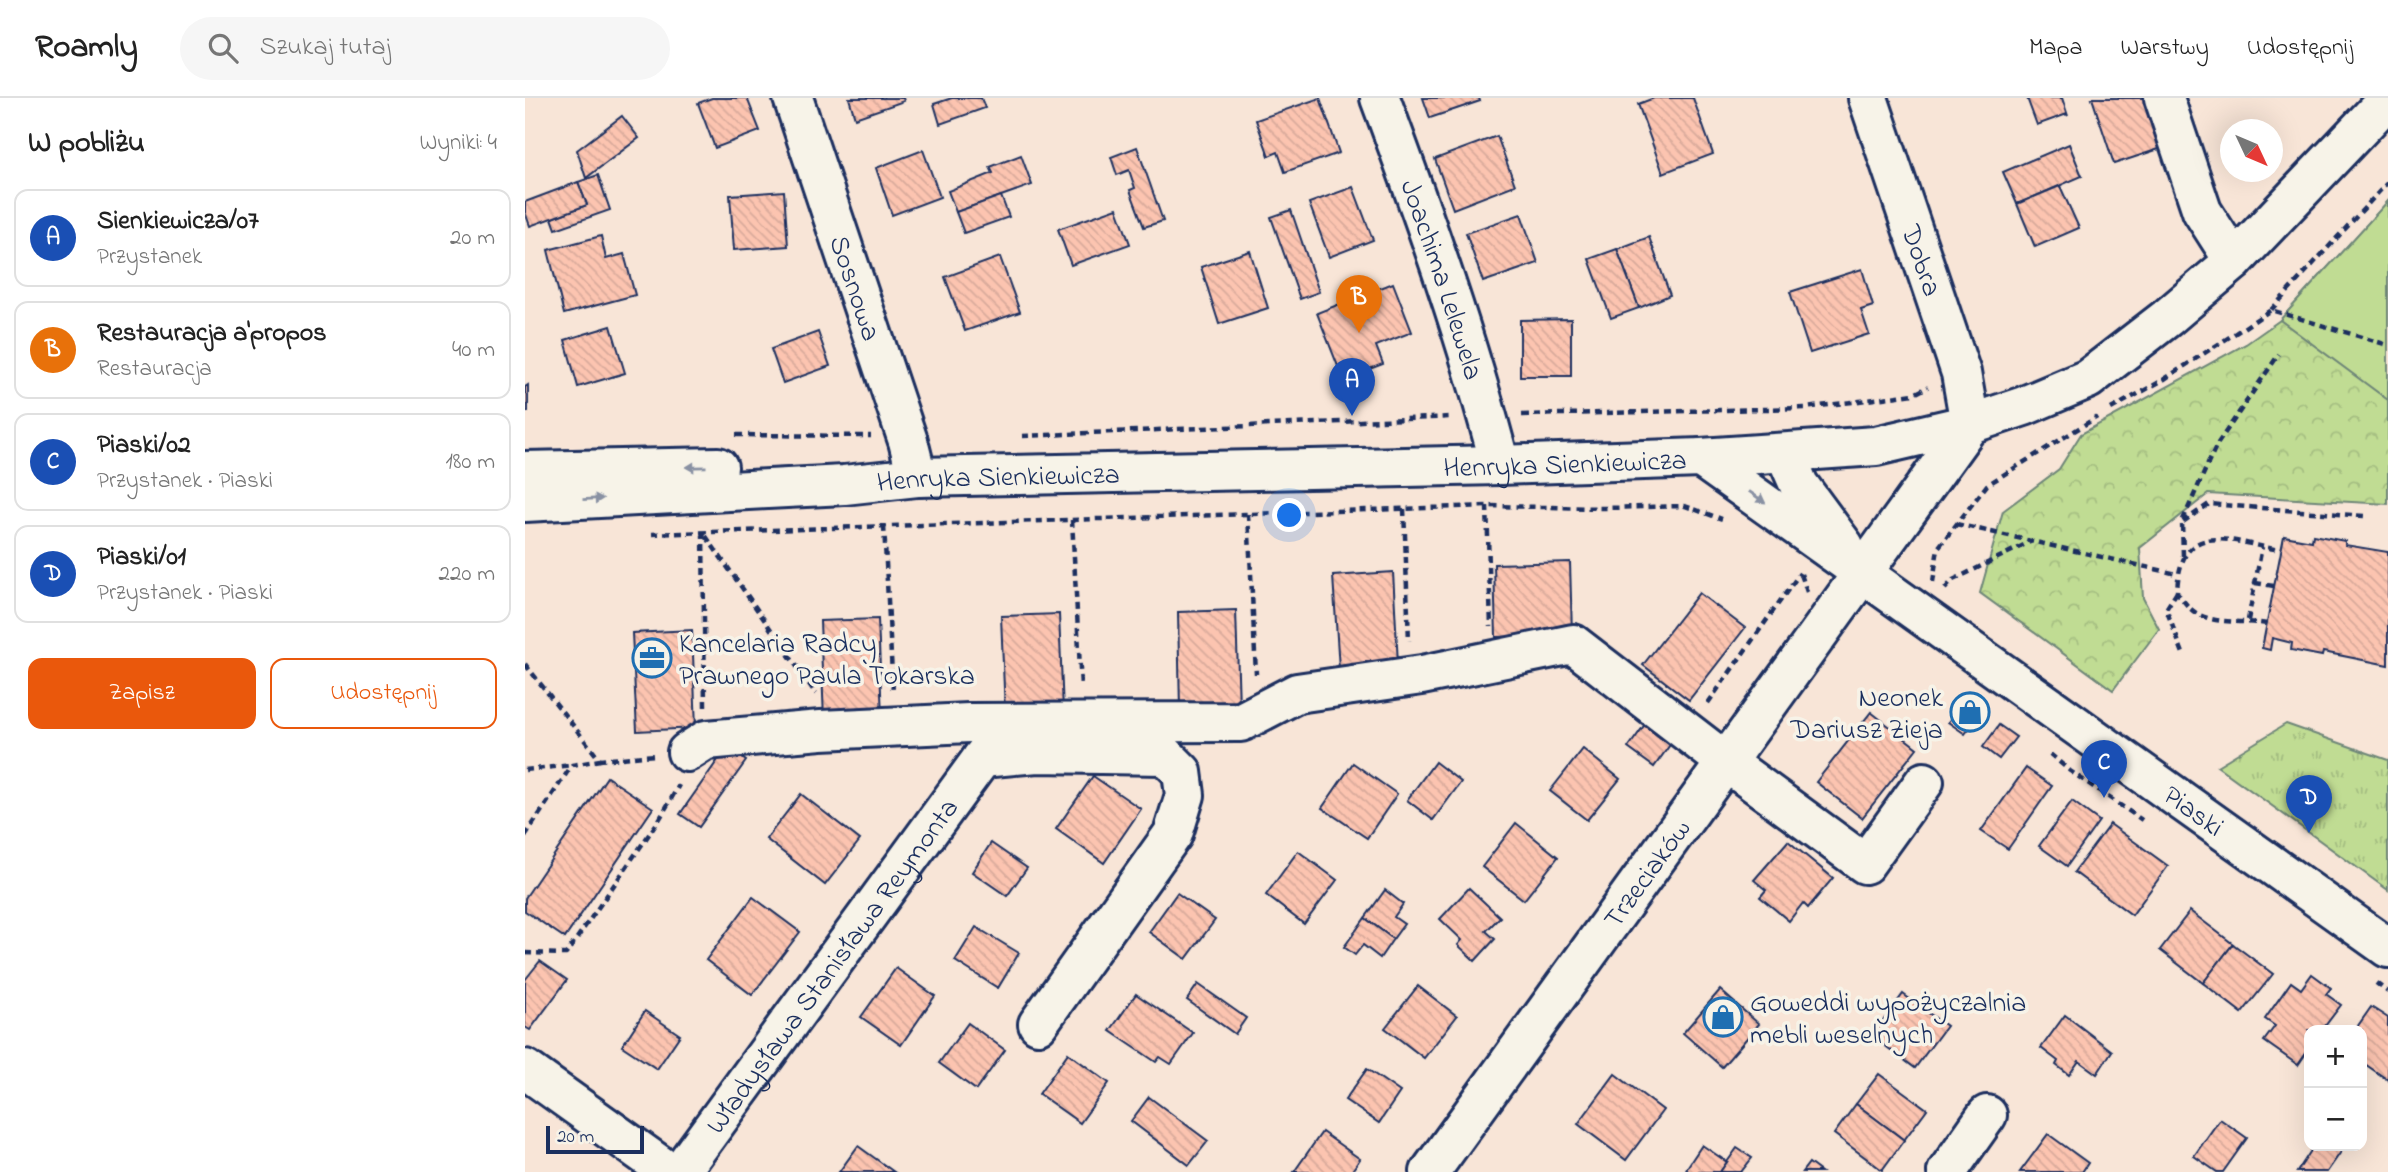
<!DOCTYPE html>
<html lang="pl">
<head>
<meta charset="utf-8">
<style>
  :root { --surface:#fff; --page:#f6f6f6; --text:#222; --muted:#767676; --line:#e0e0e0; --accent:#ea580c }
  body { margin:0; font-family:"Indie Flower",sans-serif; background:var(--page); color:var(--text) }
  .controls { position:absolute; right:21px; bottom:21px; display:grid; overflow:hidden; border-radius:14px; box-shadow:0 7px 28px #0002 }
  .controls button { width:63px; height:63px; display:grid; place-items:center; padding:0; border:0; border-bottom:2px solid var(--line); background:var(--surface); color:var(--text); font:35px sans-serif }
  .compass { position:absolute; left:1695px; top:21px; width:63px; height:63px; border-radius:50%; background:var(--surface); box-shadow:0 7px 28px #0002; rotate:134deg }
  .scale { position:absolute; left:21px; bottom:18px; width:98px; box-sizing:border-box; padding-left:7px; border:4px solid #1b2f5e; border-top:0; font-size:19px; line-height:24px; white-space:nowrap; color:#1b2f5e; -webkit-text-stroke:5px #f7f3e8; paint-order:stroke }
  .you { position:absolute; left:765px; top:418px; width:24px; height:24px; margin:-18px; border:5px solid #fff; border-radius:50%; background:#1a73e8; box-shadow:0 0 0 10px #1a73e833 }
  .badge { display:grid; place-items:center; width:46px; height:46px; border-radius:50%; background:var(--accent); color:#fff; font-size:23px; font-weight:700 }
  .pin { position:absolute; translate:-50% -58px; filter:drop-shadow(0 2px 4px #0008) }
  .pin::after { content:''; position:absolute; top:37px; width:24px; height:21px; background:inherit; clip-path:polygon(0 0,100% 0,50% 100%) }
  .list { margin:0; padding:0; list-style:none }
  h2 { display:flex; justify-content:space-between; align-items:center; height:91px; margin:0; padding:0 28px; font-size:30px }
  h2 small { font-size:23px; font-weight:400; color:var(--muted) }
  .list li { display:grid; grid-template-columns:46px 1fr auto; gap:21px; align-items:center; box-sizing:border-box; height:98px; margin:0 14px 14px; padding:0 14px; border:2px solid var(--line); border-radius:14px }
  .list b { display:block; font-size:26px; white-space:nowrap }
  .list p { margin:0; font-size:23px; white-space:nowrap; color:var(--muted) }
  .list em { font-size:23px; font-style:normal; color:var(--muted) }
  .actions { display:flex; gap:14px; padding:21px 28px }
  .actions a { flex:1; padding:16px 0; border:2px solid var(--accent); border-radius:14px; text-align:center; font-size:24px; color:var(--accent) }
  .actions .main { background:var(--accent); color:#fff }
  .icon { flex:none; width:38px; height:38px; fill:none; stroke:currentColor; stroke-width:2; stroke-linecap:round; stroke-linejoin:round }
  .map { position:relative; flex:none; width:1863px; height:1074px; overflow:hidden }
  header { display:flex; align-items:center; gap:42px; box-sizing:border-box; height:98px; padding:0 35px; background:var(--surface); border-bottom:2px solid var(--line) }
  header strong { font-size:33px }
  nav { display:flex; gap:38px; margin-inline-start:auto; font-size:24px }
  .search { width:490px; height:63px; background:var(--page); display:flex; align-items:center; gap:18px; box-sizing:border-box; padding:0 24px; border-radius:38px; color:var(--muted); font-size:26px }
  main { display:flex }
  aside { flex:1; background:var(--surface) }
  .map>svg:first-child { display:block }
</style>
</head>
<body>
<header>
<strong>Roamly</strong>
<div class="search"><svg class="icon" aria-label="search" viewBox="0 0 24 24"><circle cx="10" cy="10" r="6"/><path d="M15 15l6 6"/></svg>Szukaj tutaj</div>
<nav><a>Mapa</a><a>Warstwy</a><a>Udostępnij</a></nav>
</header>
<main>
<aside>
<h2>W pobliżu<small>Wyniki: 4</small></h2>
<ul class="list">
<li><span class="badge" style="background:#1a4fb4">A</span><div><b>Sienkiewicza/07</b><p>Przystanek</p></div><em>20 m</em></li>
<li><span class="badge" style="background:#e8710a">B</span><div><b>Restauracja a'propos</b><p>Restauracja</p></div><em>40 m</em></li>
<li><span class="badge" style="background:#1a4fb4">C</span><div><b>Piaski/02</b><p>Przystanek · Piaski</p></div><em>180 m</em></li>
<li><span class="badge" style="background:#1a4fb4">D</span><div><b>Piaski/01</b><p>Przystanek · Piaski</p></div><em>220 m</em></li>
</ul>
<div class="actions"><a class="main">Zapisz</a><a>Udostępnij</a></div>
</aside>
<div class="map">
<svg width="1863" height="1074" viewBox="0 0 1863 1074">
  <defs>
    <pattern id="grass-tufts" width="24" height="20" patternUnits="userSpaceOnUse" patternTransform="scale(1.75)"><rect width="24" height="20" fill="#c0dc93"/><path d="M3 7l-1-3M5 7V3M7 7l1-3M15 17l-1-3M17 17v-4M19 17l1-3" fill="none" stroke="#a4bd81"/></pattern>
    <pattern id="forest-crowns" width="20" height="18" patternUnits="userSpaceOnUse" patternTransform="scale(1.75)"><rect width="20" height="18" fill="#c0dc93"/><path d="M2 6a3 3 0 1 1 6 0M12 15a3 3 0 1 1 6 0" fill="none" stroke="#a4bd81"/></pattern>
    <pattern id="building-back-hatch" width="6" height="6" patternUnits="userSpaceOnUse" patternTransform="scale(1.75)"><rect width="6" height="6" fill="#fcc4b0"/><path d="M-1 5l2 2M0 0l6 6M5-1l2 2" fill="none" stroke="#d7a99a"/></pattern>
  </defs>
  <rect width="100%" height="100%" fill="#f8e5d7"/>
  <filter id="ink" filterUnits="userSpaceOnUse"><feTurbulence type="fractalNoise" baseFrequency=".0143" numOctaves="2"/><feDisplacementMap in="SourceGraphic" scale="14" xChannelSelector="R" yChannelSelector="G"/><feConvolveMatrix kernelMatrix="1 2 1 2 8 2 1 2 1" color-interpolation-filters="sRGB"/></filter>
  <g filter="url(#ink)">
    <polygon fill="url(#grass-tufts)" stroke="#6e8678" stroke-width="2" points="1761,626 1863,662 1863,792 1692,668"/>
    <polygon fill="url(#forest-crowns)" stroke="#6e8678" stroke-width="2" points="1863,103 1863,406 1683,396 1615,450 1618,500 1634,531 1588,592 1455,495 1478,413 1534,371 1556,336 1721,246 1755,222"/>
    <polygon fill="#c0dc93" stroke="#6e8678" stroke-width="2" points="1863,103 1863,302 1755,222"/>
    <g fill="url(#building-back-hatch)" stroke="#1b2f5e" stroke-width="2">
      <polygon points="187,0 222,0 235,33 190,50 173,5"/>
      <polygon points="324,0 378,0 379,3 330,20"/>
      <polygon points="427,0 456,0 460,10 415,26 409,6"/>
      <polygon points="795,0 814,55 760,74 753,54 744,58 731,22"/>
      <polygon points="898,0 954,0 955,3 905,20"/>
      <polygon points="1129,0 1168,0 1188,56 1138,75 1113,6"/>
      <polygon points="1502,0 1537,0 1543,18 1542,16 1512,27"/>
      <polygon points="1567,0 1620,0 1637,50 1589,66"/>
      <polygon points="97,18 114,40 61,80 52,52"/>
      <polygon points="972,38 990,87 928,111 910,61"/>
      <polygon points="1544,46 1557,78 1492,106 1478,74"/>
      <polygon points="612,49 638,123 619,129 605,92 610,90 604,72 592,77 586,59"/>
      <polygon points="398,52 415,99 367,117 351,70"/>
      <polygon points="496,57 507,87 431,114 423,93 468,75 465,69"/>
      <polygon points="73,77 85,112 31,131 27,120 62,107 53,84"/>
      <polygon points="53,84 62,107 5,128 0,114 0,104"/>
      <polygon points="1535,88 1554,130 1510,149 1492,106"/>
      <polygon points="828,89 848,142 804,159 784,105"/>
      <polygon points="259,93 263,148 209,152 205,97"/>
      <polygon points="476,98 484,119 439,135 431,114"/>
      <polygon points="592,110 605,146 546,167 533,131"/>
      <polygon points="766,112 794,194 775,201 746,119"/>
      <polygon points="996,116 1013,165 958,184 941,135"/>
      <polygon points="76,138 81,161 99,156 110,197 39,216 23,152"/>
      <polygon points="1124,139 1145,197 1114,210 1092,151"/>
      <polygon points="1092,151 1114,210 1086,220 1064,161"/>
      <polygon points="725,153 743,210 694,226 676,169"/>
      <polygon points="475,159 495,214 440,233 420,179"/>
      <polygon points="1337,171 1348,208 1336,212 1344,236 1285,255 1265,194"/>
      <polygon points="868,185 887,234 851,248 858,266 818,281 792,215"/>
      <polygon points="1046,221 1046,278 995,278 995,222"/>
      <polygon points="86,228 100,275 53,289 40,242"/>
      <polygon points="293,234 305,268 258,285 246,251"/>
      <polygon points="3,287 3,314 0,314 0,289"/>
      <polygon points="1788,437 1820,443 1820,447 1863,454 1863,567 1798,554 1797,558 1766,552 1767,545 1747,540 1745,552 1737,550 1759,438 1787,443"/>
      <polygon points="1045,464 1047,537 971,539 969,466"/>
      <polygon points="868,474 873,566 814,571 808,478"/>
      <polygon points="1174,495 1220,530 1164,602 1118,567"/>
      <polygon points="711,512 714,610 655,612 653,514"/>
      <polygon points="534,516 538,613 480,615 476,518"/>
      <polygon points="353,521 357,619 299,621 295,523"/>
      <polygon points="167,532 171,630 112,633 107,535"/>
      <polygon points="1442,599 1459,611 1440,636 1423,624"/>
      <polygon points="1346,614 1392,650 1337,720 1291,684"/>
      <polygon points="1121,625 1147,644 1129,669 1103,650"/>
      <polygon points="1474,627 1491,639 1474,661 1458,649"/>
      <polygon points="202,649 221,663 174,729 155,716"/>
      <polygon points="1058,651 1095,681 1062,722 1025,693"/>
      <polygon points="910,664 936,684 908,722 882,702"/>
      <polygon points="828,665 872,696 842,740 797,710"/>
      <polygon points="1501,670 1527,688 1483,751 1456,733"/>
      <polygon points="568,678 616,711 579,765 531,731"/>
      <polygon points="82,679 128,710 40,840 0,813 0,800"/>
      <polygon points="276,696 335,742 300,787 241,741"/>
      <polygon points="1547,703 1574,723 1542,768 1514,748"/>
      <polygon points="991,725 1033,759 999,802 957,769"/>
      <polygon points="1585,726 1643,768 1607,817 1549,774"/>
      <polygon points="1263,743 1308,780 1283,810 1278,805 1264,823 1235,799 1241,792 1229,782"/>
      <polygon points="466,745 502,770 482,798 447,774"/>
      <polygon points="773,753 812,782 779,826 741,797"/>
      <polygon points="944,790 975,819 961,833 970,841 950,863 933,847 937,842 915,821"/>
      <polygon points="860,792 878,806 869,819 879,826 868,841 840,820"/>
      <polygon points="652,795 690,822 661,861 624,834"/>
      <polygon points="228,799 275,834 227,897 181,862"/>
      <polygon points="1665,813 1708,846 1678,885 1635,852"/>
      <polygon points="840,820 868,841 855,860 838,847 830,857 819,849"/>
      <polygon points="451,829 494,855 473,890 430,863"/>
      <polygon points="1708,846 1748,876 1717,915 1678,885"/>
      <polygon points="15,863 42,882 5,932 0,929 0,882"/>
      <polygon points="371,870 410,898 376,947 336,919"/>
      <polygon points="1787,876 1806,890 1801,896 1816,907 1797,932 1784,932 1784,951 1773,967 1739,943 1750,928 1740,921 1766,884 1776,891"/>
      <polygon points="673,886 721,920 710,936 662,902"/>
      <polygon points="893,888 932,918 899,960 860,930"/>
      <polygon points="1195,892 1234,926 1197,969 1158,935"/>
      <polygon points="611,896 668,935 646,966 635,959 631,964 585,933"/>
      <polygon points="1378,896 1421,928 1390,970 1347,938"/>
      <polygon points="1846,909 1863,920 1863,982 1837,964 1837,932 1830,932"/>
      <polygon points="120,913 155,937 132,971 97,948"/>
      <polygon points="1540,917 1587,953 1572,976 1554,963 1544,977 1531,967 1533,963 1516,950"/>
      <polygon points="443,925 480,952 451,992 414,965"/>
      <polygon points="543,955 584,985 555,1025 514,996"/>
      <polygon points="842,971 875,994 854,1025 820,1002"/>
      <polygon points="1090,976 1138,1012 1101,1062 1053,1026"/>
      <polygon points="1354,976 1402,1011 1379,1042 1331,1006"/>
      <polygon points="624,999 683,1043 664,1067 606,1023"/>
      <polygon points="1331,1006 1379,1042 1357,1072 1309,1036"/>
      <polygon points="1695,1021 1722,1040 1698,1074 1692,1074 1669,1058"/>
      <polygon points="797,1034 835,1061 826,1074 769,1074"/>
      <polygon points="1523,1036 1563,1065 1557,1074 1495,1074"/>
      <polygon points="1177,1047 1202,1064 1195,1074 1164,1074 1161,1071"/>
      <polygon points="333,1048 369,1074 314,1074"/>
      <polygon points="1789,1048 1820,1048 1802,1074 1772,1074"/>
      <polygon points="1212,1050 1227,1060 1216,1074 1195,1074"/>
      <polygon points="1284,1065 1296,1074 1277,1074"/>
    </g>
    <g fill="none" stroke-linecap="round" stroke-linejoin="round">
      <g stroke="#1b2f5e" stroke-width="44">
        <g id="minor">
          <path id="s1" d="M268 0 383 343 392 379"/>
          <path id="s2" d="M855 0C900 121 943 242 975 367"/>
          <polyline points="1639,0 1677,113 1709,163"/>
          <polyline points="1260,355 1274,387 1319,448"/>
          <path id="s3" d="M1176 360 1863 850"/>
          <polyline points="162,654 181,642 296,632 444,625 716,624 772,595 897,577 1048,546 1201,664 1340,766 1399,684"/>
          <polyline points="457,660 512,655 640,657 657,674 660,697 648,736 513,926"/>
          <polyline points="0,971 144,1074"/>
          <path id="s4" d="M155 1074 482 626"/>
          <path id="s5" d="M905 1074 1445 326 1436 275 1343 0"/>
          <polyline points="1422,1074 1462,1017"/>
        </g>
      </g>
      <g stroke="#1b2f5e" stroke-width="44">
        <g id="major">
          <polyline points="0,373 193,369"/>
          <path id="s6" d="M0 404 319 387 392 379 975 367 1176 360 1351 348 1445 326 1499 308 1563 281 1642 220 1709 163 1863 1"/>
        </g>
      </g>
      <g stroke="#1b2f5e" stroke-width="4.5" stroke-dasharray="7 5" stroke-linecap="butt">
        <polyline points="1746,212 1863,84"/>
        <polyline points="1586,311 1638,282 1746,212 1863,247"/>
        <polyline points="997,317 1280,310 1389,296 1403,289"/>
        <polyline points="211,337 346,338"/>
        <polyline points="497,338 926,319"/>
        <polyline points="962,408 966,529"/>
        <polyline points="879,411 884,543"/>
        <polyline points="723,416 731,576"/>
        <polyline points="547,422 556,589"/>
        <polyline points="1658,424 1684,406 1839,418"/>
        <polyline points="1431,426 1652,476"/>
        <polyline points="359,428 368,595"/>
        <polyline points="127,436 962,408 1079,410 1160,408 1197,421"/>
        <polyline points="1658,458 1657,424 1691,348 1754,256"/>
        <polyline points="1276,476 1282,494"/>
        <polyline points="1408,484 1413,450 1462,387 1572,319"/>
        <polyline points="1730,485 1749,488"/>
        <polyline points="1420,491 1428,482 1507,443"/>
        <polyline points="1652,494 1641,511 1659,558"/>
        <polyline points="1723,522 1737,449"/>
        <path d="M1742 526C1719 522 1691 527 1671 515 1663 510 1657 501 1652 494 1655 418 1706 444 1755 452"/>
        <polyline points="0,566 75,662 130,657"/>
        <polyline points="1183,605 1275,475"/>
        <polyline points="180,609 178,434 291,596"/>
        <polyline points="1525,656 1545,673 1617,722"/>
        <polyline points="0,672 47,667"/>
        <polyline points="0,738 47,667 75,662"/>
        <polyline points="0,855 41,856 134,722 154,687"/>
        <polyline points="1851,885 1863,894"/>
      </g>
      <use href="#minor" stroke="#f7f3e8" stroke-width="38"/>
      <use href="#major" stroke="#f7f3e8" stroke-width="38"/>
    </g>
    <defs><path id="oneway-solid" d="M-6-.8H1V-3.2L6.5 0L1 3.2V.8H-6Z" transform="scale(1.75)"/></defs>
    <g fill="#8991a3">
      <use href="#oneway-solid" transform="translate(171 369) rotate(179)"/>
      <use href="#oneway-solid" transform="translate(1232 399) rotate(35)"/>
      <use href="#oneway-solid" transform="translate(68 401) rotate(-3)"/>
    </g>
  </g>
  <defs>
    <g id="office-ring" transform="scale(2.0125)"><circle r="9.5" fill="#f7f3e8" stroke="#1f6fb2" stroke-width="1.5"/><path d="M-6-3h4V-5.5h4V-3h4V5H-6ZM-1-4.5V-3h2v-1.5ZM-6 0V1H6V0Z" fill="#1f6fb2"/></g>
    <g id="shop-ring" transform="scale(2.0125)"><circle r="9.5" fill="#f7f3e8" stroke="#1f6fb2" stroke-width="1.5"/><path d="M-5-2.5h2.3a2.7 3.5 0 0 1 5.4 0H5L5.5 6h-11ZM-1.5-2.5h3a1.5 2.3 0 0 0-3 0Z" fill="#1f6fb2"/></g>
  </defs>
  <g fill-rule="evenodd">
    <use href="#office-ring" x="127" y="560"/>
    <use href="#shop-ring" x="1445" y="614"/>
    <use href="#shop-ring" x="1198" y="919"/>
  </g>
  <g text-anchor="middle" stroke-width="7" stroke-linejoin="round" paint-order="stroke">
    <g font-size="28" fill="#1b2f5e" stroke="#f7f3e8">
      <text transform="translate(1398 162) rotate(71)" y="10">Dobra</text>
      <text dy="10" stroke="none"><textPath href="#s2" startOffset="192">Joachima Lelewela</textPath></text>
      <text dy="10" stroke="none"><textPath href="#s1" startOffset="200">Sosnowa</textPath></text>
      <text dy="10" stroke="none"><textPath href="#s6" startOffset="1041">Henryka Sienkiewicza</textPath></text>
      <text dy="10" stroke="none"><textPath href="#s6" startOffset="474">Henryka Sienkiewicza</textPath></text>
      <text dy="10" stroke="none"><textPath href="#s3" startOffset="606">Piaski</textPath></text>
      <text dy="10" stroke="none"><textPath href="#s5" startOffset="369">Trzeciaków</textPath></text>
      <text dy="10" stroke="none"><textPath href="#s4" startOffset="256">Władysława Stanisława Reymonta</textPath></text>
    </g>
    <g font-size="28" fill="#1b2f5e" stroke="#f7f3e8" text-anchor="start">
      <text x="154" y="554">Kancelaria Radcy<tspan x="154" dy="32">Prawnego Paula Tokarska</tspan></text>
      <text x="1418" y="608" text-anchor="end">Neonek<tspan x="1418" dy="32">Dariusz Zieja</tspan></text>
      <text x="1225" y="913">Goweddi wypożyczalnia<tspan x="1225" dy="32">mebli weselnych</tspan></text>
    </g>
  </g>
</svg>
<div class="controls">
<button>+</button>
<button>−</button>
</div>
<svg class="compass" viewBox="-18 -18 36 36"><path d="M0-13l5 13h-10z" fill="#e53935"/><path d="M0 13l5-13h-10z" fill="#767676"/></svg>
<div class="scale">20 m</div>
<div class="you"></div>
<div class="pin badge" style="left:827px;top:318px;background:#1a4fb4">A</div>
<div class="pin badge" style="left:834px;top:235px;background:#e8710a">B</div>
<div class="pin badge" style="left:1579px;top:700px;background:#1a4fb4">C</div>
<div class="pin badge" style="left:1784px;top:735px;background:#1a4fb4">D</div>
</div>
</main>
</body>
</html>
